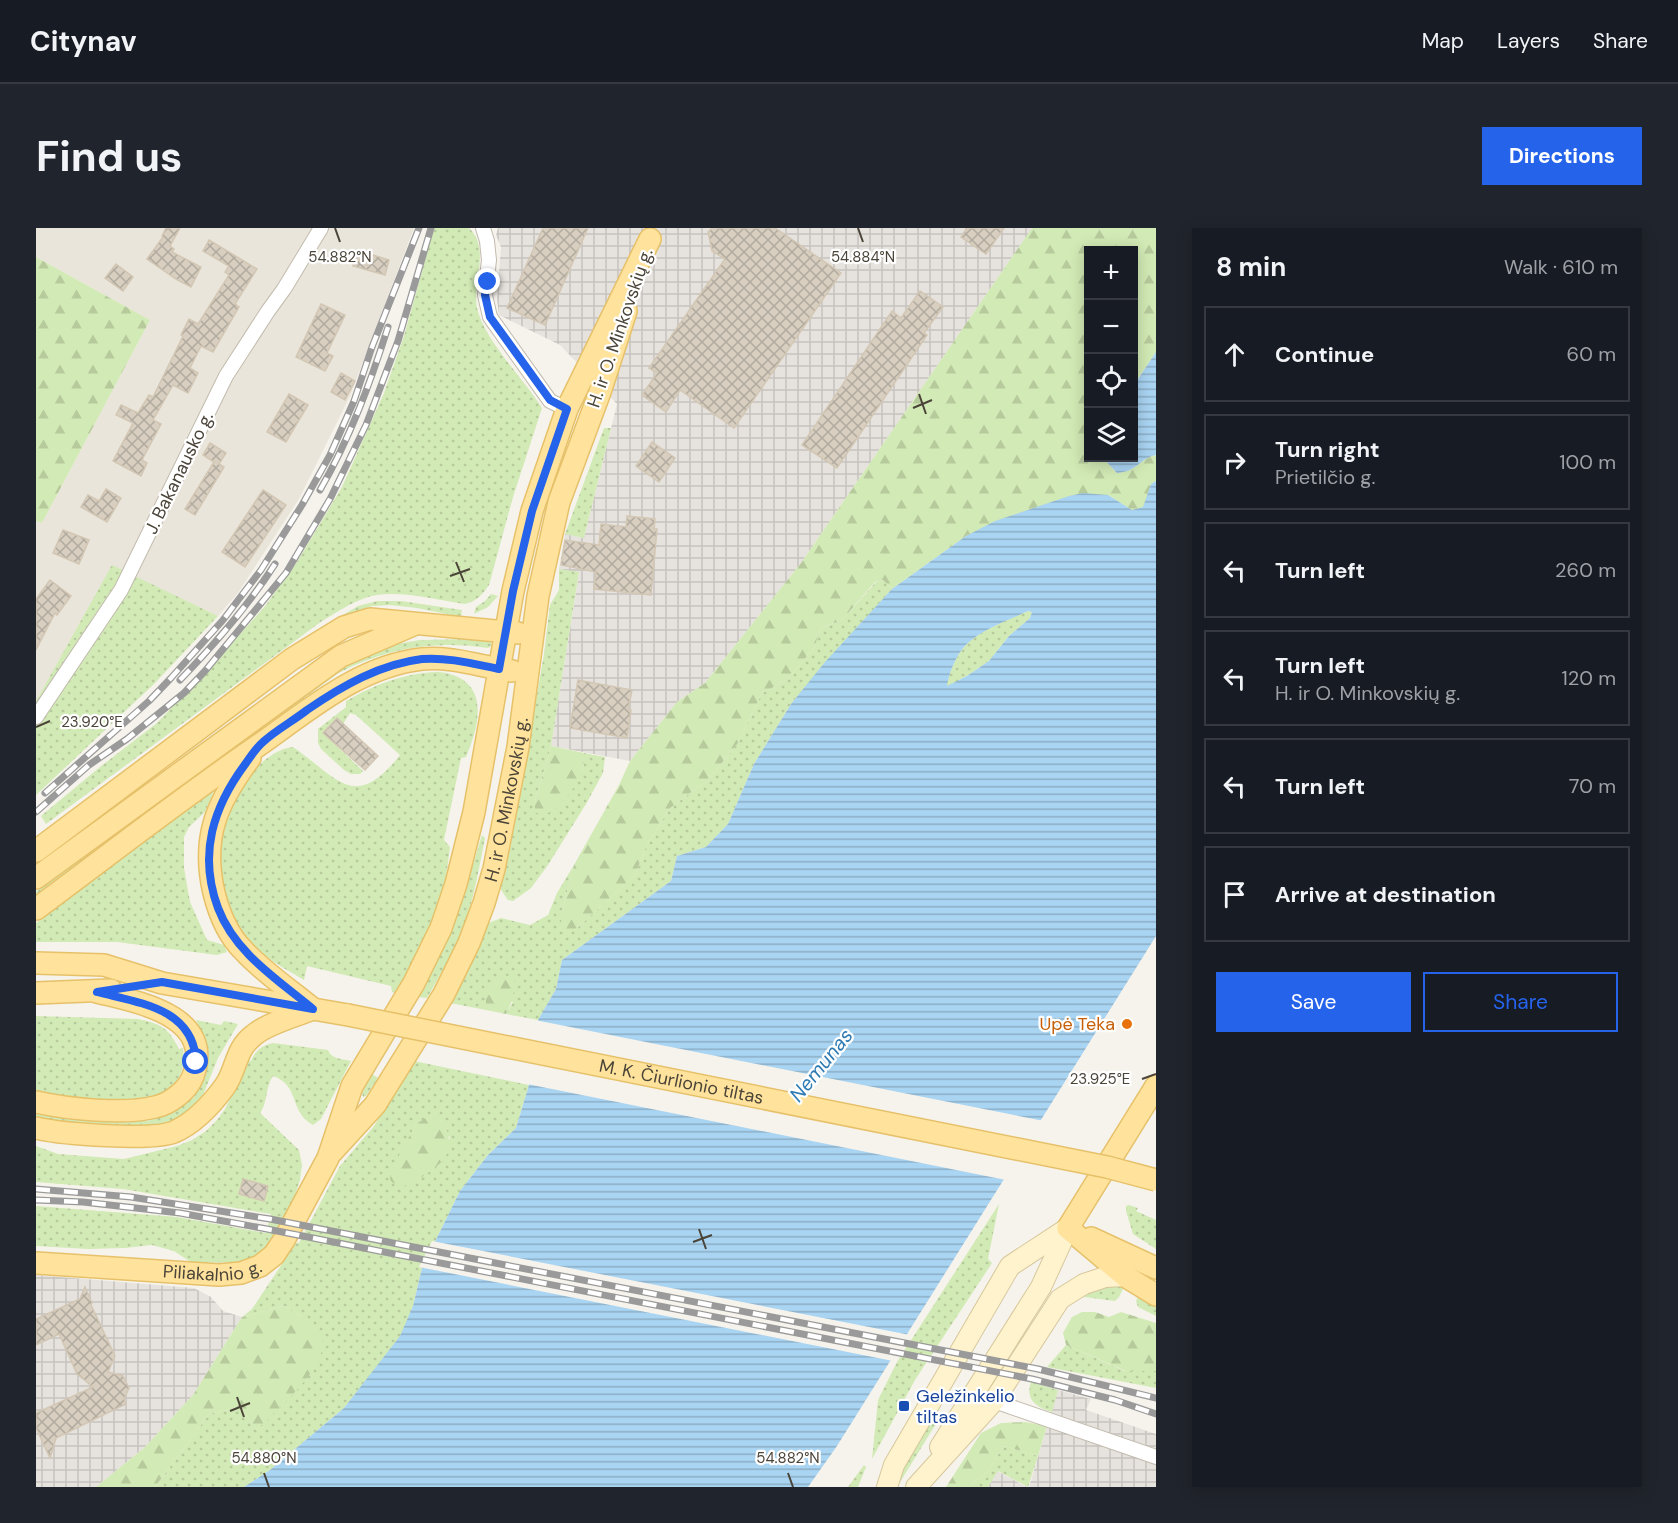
<!DOCTYPE html>
<html lang="en">
<head>
<meta charset="utf-8">
<style>
  :root { --surface:#171b24; --page:#20242c; --text:#f1f3f6; --muted:#9ea1a6; --line:#363941; --accent:#2563eb }
  body { margin:0; font-family:"DM Sans",sans-serif; background:var(--page); color:var(--text) }
  .controls { position:absolute; right:18px; top:18px; display:grid; overflow:hidden; border-radius:0px; box-shadow:0 3px 15px #0003 }
  .controls button { width:54px; height:54px; display:grid; place-items:center; padding:0; border:0; border-bottom:2px solid var(--line); background:var(--surface); color:var(--text); font:30px sans-serif }
  .stop { position:absolute; width:18px; height:18px; margin:-14px; border:4px solid #2563eb; border-radius:50%; background:#fff }
  .stop.end { background:#2563eb; border-color:#fff; box-shadow:0 2px 6px #0008 }
  .list { margin:0; padding:0; list-style:none }
  h2 { display:flex; justify-content:space-between; align-items:center; height:78px; margin:0; padding:0 24px; font-size:26px }
  h2 small { font-size:20px; font-weight:400; color:var(--muted) }
  .list li { display:grid; grid-template-columns:39px 1fr auto; gap:18px; align-items:center; box-sizing:border-box; height:96px; margin:0 12px 12px; padding:0 12px; border:2px solid var(--line); border-radius:0px }
  .list b { display:block; font-size:22px; white-space:nowrap }
  .list p { margin:0; font-size:20px; white-space:nowrap; color:var(--muted) }
  .list em { font-size:20px; font-style:normal; color:var(--muted) }
  .actions { display:flex; gap:12px; padding:18px 24px }
  .actions a { flex:1; padding:14px 0; border:2px solid var(--accent); border-radius:0px; text-align:center; font-size:21px; color:var(--accent) }
  .actions .main { background:var(--accent); color:#fff }
  .icon { flex:none; width:33px; height:33px; fill:none; stroke:currentColor; stroke-width:2; stroke-linecap:round; stroke-linejoin:round }
  .map { position:relative; flex:none; width:1120px; height:1259px; overflow:hidden; border-radius:0px }
  header { display:flex; align-items:center; gap:36px; box-sizing:border-box; height:84px; padding:0 30px; background:var(--surface); border-bottom:2px solid var(--line) }
  header strong { font-size:28px }
  nav { display:flex; gap:33px; margin-inline-start:auto; font-size:21px }
  .intro { display:flex; align-items:center; justify-content:space-between; box-sizing:border-box; height:144px; padding:0 36px }
  h1 { margin:0; font-size:42px }
  .button { padding:15px 27px; border-radius:0px; background:var(--accent); color:#fff; font-size:21px; font-weight:700 }
  main { display:flex; gap:36px; padding:0 36px }
  aside { flex:1; background:var(--surface); border-radius:0px; box-shadow:0 3px 15px #0003 }
  .map>svg:first-child { display:block }
</style>
</head>
<body>
<header>
<strong>Citynav</strong>
<nav><a>Map</a><a>Layers</a><a>Share</a></nav>
</header>
<div class="intro"><h1>Find us</h1><a class="button">Directions</a></div>
<main>
<div class="map">
<svg width="1120" height="1259" viewBox="0 0 1120 1259">
  <defs>
    <pattern id="industrial-grid" width="8" height="8" patternUnits="userSpaceOnUse" patternTransform="scale(1.5)"><rect width="8" height="8" fill="#e6e2dd"/><path d="M0 4h8M4 0v8" fill="none" stroke="#c7c3be"/></pattern>
    <pattern id="grass-dots" width="8" height="8" patternUnits="userSpaceOnUse" patternTransform="scale(1.5)"><rect width="8" height="8" fill="#d2eab5"/><path d="M2 2h.1M6 6h.1" fill="none" stroke="#b6ca9c" stroke-width="1.8" stroke-linecap="round"/></pattern>
    <pattern id="forest-firs" width="22" height="20" patternUnits="userSpaceOnUse" patternTransform="scale(1.5)"><rect width="22" height="20" fill="#d2eab5"/><path d="M5 1l3.5 6h-7zM16 11l3.5 6h-7z" fill="#b6ca9c"/></pattern>
    <pattern id="water-rules" width="6" height="5" patternUnits="userSpaceOnUse" patternTransform="scale(1.5)"><rect width="6" height="5" fill="#a9d4f2"/><path d="M0 2.5h6" fill="none" stroke="#8caec5"/></pattern>
    <pattern id="building-cross-hatch" width="8" height="8" patternUnits="userSpaceOnUse" patternTransform="scale(1.5)"><rect width="8" height="8" fill="#d8cfc1"/><path d="M0 0l8 8M0 8l8-8" fill="none" stroke="#b1aa9e"/></pattern>
  </defs>
  <rect width="100%" height="100%" fill="#f6f3ec"/>
  <polygon fill="#eae5da" points="0,0 378,0 314,168 263,271 202,365 182,388 76,338 0,473 0,293 6,295 114,92 0,29"/>
  <g fill="url(#industrial-grid)">
    <polygon points="462,0 996,0 765,335 669,455 641,474 594,533 515,518 543,345 523,341 529,306 548,310 581,176 524,117 463,87 461,71 465,19 460,7"/>
    <polygon points="0,1047 158,1060 175,1069 187,1083 206,1089 157,1167 108,1220 60,1259 0,1259"/>
    <polygon points="1022,1162 1055,1171 1050,1182 1120,1206 1120,1259 993,1259"/>
    <polygon points="961,1243 991,1259 952,1259"/>
  </g>
  <g fill="url(#grass-dots)" fill-rule="evenodd">
    <path d="M398 0H433C455 20 436 54 441 80 448 112 488 151 506 180L477 269 453 357C446 367 441 373 429 376 402 372 367 363 341 367 321 370 303 383 286 393L10 596 5 588 64 539 121 495 181 432 230 377 261 334 306 259 348 165 368 108Z"/>
    <polygon points="568,200 575,200 548,310 529,306"/>
    <polygon points="76,337 182,388 118,456 0,567 0,473"/>
    <polygon points="523,341 543,344 515,518 499,574 547,542 548,525 569,529 567,545 550,576 512,637 495,660 477,673 472,672 465,662 465,655 475,615 508,426 514,377 523,362"/>
    <polygon points="847,352 856,361 790,434 755,476 718,536 692,596 670,619 641,628 635,653 526,732 520,761 502,792 470,786 477,774 450,768 450,782 414,775 435,735 448,699 455,694 465,690 494,697 512,687 521,665 538,637 526,683 539,702 599,647 610,619 634,580 673,551 702,515 726,465 751,452 778,420 785,400 806,392 840,354"/>
    <polygon points="455,366 462,368 452,379 438,386 440,379 449,373"/>
    <polygon points="341,373 365,373 426,382 425,389 381,380 354,377 336,378 305,388 322,378"/>
    <path d="M992 383 996 384 994 390 973 408 953 433 931 448 910 459C913 445 920 427 930 417 941 404 976 390 992 383Z"/>
    <path d="M435 411 454 414 456 417 452 420C398 412 349 420 301 446L0 669V664L291 445 349 418 384 412Z"/>
    <path d="M403 444C454 450 445 494 430 529L425 530 408 612 414 619 409 657 394 698 361 765 356 764 355 758 271 738 268 752C244 738 215 723 201 697 173 646 179 590 215 546 226 533 240 521 257 519 302 550 318 585 364 527L320 487 314 485 307 496 301 490 287 505 327 543 324 546H315L308 542 285 521 282 515V501L310 479V473C340 456 368 445 403 444Z"/>
    <polygon points="180,558 169,584 153,599 148,609 148,640 154,674 171,712 188,717 191,724 181,727 81,714 0,714 0,695"/>
    <path d="M446 607 449 610C443 640 438 671 427 700 417 725 404 747 391 770L382 769 408 718 431 656Z"/>
    <path d="M0 788 102 791C125 796 132 799 143 821L147 820C154 879 90 874 51 870 34 869 17 867 0 863Z"/>
    <polygon points="160,792 185,797 188,793 202,796 182,830 167,867 148,887 129,896 111,899 20,894 0,890 0,884 48,890 112,893 137,885 159,868 172,832 168,809"/>
    <path d="M237 815 292 822C295 831 307 831 315 833L285 891 277 897C252 883 265 858 237 848 229 859 232 875 224 885L263 922 266 937 264 952 253 987 226 1025 210 1034 156 1035 138 1023 116 1017 89 1020 52 1021 0 1018V978L141 989 230 1005 235 986 87 961 0 954V918L22 926 88 931 141 918 156 912 170 903 181 892 189 881 200 859 211 832 215 833C219 823 226 817 237 815Z"/>
    <path d="M378 833 493 857 480 900 452 927 424 963 386 1040 377 1078 365 1108 308 1180 234 1242 208 1259H119L173 1186 204 1179 221 1202 285 1124C286 1101 266 1089 248 1078L206 1089 216 1081 260 1015H263L304 938 338 898ZM380 896 414 909 409 929 397 941 370 916Z"/>
    <polygon points="336,846 342,850 330,868 327,869 326,865"/>
    <polygon points="963,976 952,1031 956,1035 879,1152 836,1231 842,1172 861,1134"/>
    <polygon points="1093,977 1102,980 1100,983 1120,992 1120,1021 1097,1006 1090,983 1090,978"/>
    <polygon points="1070,1058 1088,1059 1083,1069 1079,1073 1041,1068"/>
    <polygon points="1102,1069 1105,1069 1120,1078 1120,1088 1102,1079 1100,1073"/>
    <polygon points="1030,1117 1089,1143 1120,1143 1120,1160 1011,1139"/>
    <path d="M995 1154 1022 1162 1016 1184C1000 1179 989 1172 995 1154Z"/>
    <polygon points="901,1183 906,1186 861,1259 857,1259 871,1231"/>
    <path d="M969 1218 1002 1228 992 1259 962 1243 952 1259H933C937 1253 943 1251 949 1246 957 1239 960 1226 969 1218Z"/>
    <polygon points="828,1237 830,1239 822,1259 812,1259"/>
  </g>
  <g fill="url(#forest-firs)">
    <path d="M996 0H1120V124L1098 157V22H1052V230H1067L1081 245C1103 243 1102 231 1120 227V253L1115 256 1108 279 1096 282 1072 267 930 308 856 361 847 352 839 354 806 392 785 400 778 420 751 452 726 465 702 515 673 551 634 580 610 619 599 647 539 702H530L525 694 526 683 538 637 583 557 594 533 641 474 669 455 765 335Z"/>
    <polygon points="0,29 114,92 6,295 0,293"/>
    <path d="M515 518 548 525C548 531 548 538 546 544 541 558 515 596 499 584V574Z"/>
    <path d="M467 747 478 749C479 764 477 773 470 786L450 782V768L456 753Z"/>
    <path d="M393 888 406 890C412 903 417 917 409 930 403 938 376 958 366 958 362 958 357 955 354 952L355 942 380 896Z"/>
    <path d="M248 1078C260 1085 281 1098 286 1112 293 1138 238 1185 221 1202L204 1179 173 1186 119 1259H60L108 1220 157 1167 206 1089Z"/>
    <polygon points="1046,1084 1059,1084 1073,1089 1085,1084 1120,1095 1120,1143 1090,1143 1030,1117 1027,1105 1036,1089"/>
    <path d="M989 1194 1011 1198 1002 1228 969 1218C960 1226 957 1239 949 1246 943 1251 937 1253 933 1259H910L945 1205 965 1195Z"/>
  </g>
  <g fill="url(#water-rules)" fill-rule="evenodd">
    <path d="M1120 124V227C1102 231 1103 243 1081 245L1067 230H1098V157Z"/>
    <path d="M1120 253V708L801 1218 772 1259H208L234 1242 308 1180 364 1108 377 1078 386 1040 424 963 452 927 480 900 493 857 502 792 520 761 526 732 635 653 641 628 670 619 692 596 718 536 755 476 789 434 856 361 930 308 959 293 1033 268 1047 265 1072 267 1096 282 1107 279 1115 256ZM992 383 996 384 994 390 973 408 953 433 931 448 911 458C913 445 921 424 932 415 947 401 973 392 992 383Z"/>
  </g>
  <g fill="#f6f3ec">
    <polygon points="499,792 1008,893 970,952 491,856"/>
    <polygon points="396,1013 874,1107 857,1133 383,1039"/>
  </g>
  <g fill="url(#building-cross-hatch)" stroke="#d3c7b4" stroke-width="1.5">
    <polygon points="130,0 144,0 134,18 138,21 136,24 165,39 155,59 140,51 111,31 127,9 126,8"/>
    <polygon points="507,0 552,0 509,97 471,80"/>
    <polygon points="676,0 739,0 805,45 698,200 644,162 630,184 606,167 621,145 613,140 689,31 676,23 672,4"/>
    <polygon points="931,0 968,0 950,26 925,9"/>
    <polygon points="173,12 221,41 199,76 203,79 177,124 165,118 154,140 162,145 152,165 137,157 117,192 125,196 106,232 111,235 105,248 77,233 97,195 80,187 85,177 102,185 113,167 117,169 147,108 145,107 153,91 162,96 193,47 189,44 193,38 167,23"/>
    <polygon points="321,22 353,32 349,47 317,38"/>
    <polygon points="80,36 97,49 87,63 69,50"/>
    <polygon points="884,63 907,79 888,105 891,107 801,240 766,217 856,83 865,90"/>
    <polygon points="285,76 309,87 291,125 297,128 289,143 260,129"/>
    <polygon points="305,145 319,153 309,172 295,164"/>
    <polygon points="253,166 272,177 250,214 231,204"/>
    <polygon points="616,214 639,230 623,254 600,238"/>
    <polygon points="174,215 190,225 183,236 188,239 159,287 149,281 178,234 167,227"/>
    <polygon points="70,261 85,270 71,294 45,279 52,267 63,273"/>
    <polygon points="227,262 250,277 209,339 186,324"/>
    <polygon points="591,288 619,291 618,301 621,301 615,367 558,361 560,344 525,337 529,312 563,317 565,296 590,299"/>
    <polygon points="27,302 53,312 43,336 17,325"/>
    <polygon points="14,352 35,368 21,387 19,385 0,422 0,371"/>
    <polygon points="542,452 596,462 592,482 595,482 591,510 534,500"/>
    <polygon points="301,490 342,528 329,542 287,505"/>
    <polygon points="207,951 232,958 228,973 203,966"/>
    <polygon points="49,1059 56,1075 55,1077 79,1128 72,1144 87,1148 93,1160 88,1171 90,1176 20,1210 14,1230 0,1200 0,1185 57,1159 41,1146 23,1106 0,1117 0,1091 44,1071"/>
  </g>
  <g fill="none" stroke-linecap="round" stroke-linejoin="round">
    <g stroke="#c2bbae" stroke-width="16">
      <g id="minor">
        <polyline points="447,0 451,13 453,32 449,67 454,89 514,173 531,181"/>
        <polyline points="0,489 85,362 190,148 232,83 248,61 285,0"/>
        <polyline points="958,1173 1120,1229"/>
      </g>
    </g>
    <g stroke="#d6c79b" stroke-width="22">
      <g id="secondary">
        <polyline points="904,1219 1005,1059 1032,1000"/>
        <polyline points="851,1259 858,1237 974,1038 1032,1000"/>
        <polyline points="880,1259 958,1173 1024,1071 1048,1056 1069,1049 1089,1048"/>
      </g>
    </g>
    <g stroke="#e6c16a" stroke-width="24">
      <g id="primary">
        <path d="M214 530C181 574 165 609 178 665 183 685 192 707 207 722 227 744 254 762 277 781"/>
        <polyline points="0,623 256,431 308,399 334,391 482,405"/>
        <polyline points="0,650 305,428 377,397"/>
        <path d="M0 681C74 626 147 569 223 517 273 482 323 438 386 431 416 428 446 439 476 443"/>
        <polyline points="0,735 68,737 126,755 312,787"/>
        <polyline points="0,765 75,762"/>
        <path d="M0 874C31 881 89 887 119 879 134 876 152 862 157 848 179 787 101 774 61 764"/>
        <path d="M0 900C25 906 116 913 138 904 158 895 176 876 189 858 201 841 199 821 218 807 232 795 260 788 277 781"/>
        <path id="s1" d="M296 924 339 877 408 766 433 715 448 675 458 641 482 519 502 368 523 274 564 164 590 83"/>
        <polyline points="1032,1000 1120,858"/>
        <polyline points="1032,1000 1089,1048 1120,1067"/>
        <polyline points="1055,1010 1120,1040"/>
        <path id="s2" d="M0 1035 183 1047 205 1045 224 1038 238 1027 248 1012 292 930 316 858 378 755 405 700 420 656 438 584 477 363 496 283 531 181 614 11"/>
      </g>
    </g>
    <use href="#minor" stroke="#fff" stroke-width="14"/>
    <use href="#secondary" stroke="#fff3cd" stroke-width="20"/>
    <use href="#primary" stroke="#ffe39c" stroke-width="21"/>
    <g stroke="#9a9a9a" stroke-width="7">
      <g id="rail">
        <path d="M284 262C314 210 334 156 352 99"/>
        <path d="M144 452C179 416 212 378 239 336"/>
        <polyline points="9,565 113,473 135,450 187,392 225,342 266,277 294,227 318,173 336,119 383,0"/>
        <polyline points="0,584 53,537 91,511 148,465 169,443 250,345 294,271 330,197 362,113 395,0"/>
        <polyline points="0,961 95,969 234,991 1002,1141 1120,1170"/>
        <polyline points="0,972 47,974 144,985 231,1001 996,1151 1079,1172 1120,1186"/>
      </g>
    </g>
    <use href="#rail" stroke="#fff" stroke-width="4.5" stroke-dasharray="14" stroke-linecap="butt"/>
    <g stroke="#e6c16a" stroke-width="24" stroke-linecap="butt">
      <g id="primary-bridge">
        <path id="s3" d="M312 787 1071 939 1120 952"/>
      </g>
    </g>
    <use href="#primary-bridge" stroke="#ffe39c" stroke-width="21"/>
  </g>
  <g fill="none" stroke-linecap="round" stroke-linejoin="round">
    <path stroke="#2563eb" stroke-width="8" d="M160 834C158 780 103 775 61 764L126 754 277 781C241 751 199 725 182 680 162 626 177 579 210 535 215 528 220 520 227 514 240 502 257 493 271 482 306 458 344 436 386 431 412 429 438 436 463 441L477 363 496 283 531 181 514 172 454 89 449 67 452 54"/>
  </g>
  <path fill="none" stroke="#4b4439" stroke-width="2" d="M299 0 304 14M822 0 827 14M883 166 890 186M877 180 896 172M420 334 428 354M414 348 434 341M0 499 14 493M1106 851 1120 846M663 1001 670 1021M657 1014 676 1007M201 1169 208 1189M194 1183 214 1175M228 1245 233 1259M752 1245 757 1259"/>
  <circle fill="#e8710a" stroke="#fff" stroke-width="2" cx="1091" cy="796" r="6"/>
  <rect fill="#1a4fb4" stroke="#fff" stroke-width="2" x="862" y="1172" width="12" height="12" rx="3"/>
  <g text-anchor="middle" stroke-width="4.5" stroke-linejoin="round" paint-order="stroke">
    <g font-size="18" fill="#4b4439" stroke="#fff">
      <text transform="translate(584 100) rotate(-71)" y="6">H. ir O. Minkovskių g.</text>
      <text transform="translate(143 245) rotate(-64)" y="6">J. Bakanausko g.</text>
      <text dy="6" stroke="none"><textPath href="#s1" startOffset="400">H. ir O. Minkovskių g.</textPath></text>
      <text dy="6" stroke="none"><textPath href="#s3" startOffset="340">M. K. Čiurlionio tiltas</textPath></text>
      <text dy="6" stroke="none"><textPath href="#s2" startOffset="177">Piliakalnio g.</textPath></text>
    </g>
    <g font-size="18" fill="#c56008" stroke="#fff" text-anchor="end">
      <text x="1079" y="802">Upė Teka</text>
    </g>
    <g font-size="18" fill="#164399" stroke="#fff" text-anchor="start">
      <text x="880" y="1174">Geležinkelio<tspan x="880" dy="21">tiltas</tspan></text>
    </g>
    <g font-size="20" font-style="italic" fill="#2e7ab2" stroke="#fff">
      <text transform="translate(785 837) rotate(-51)" y="7">Nemunas</text>
    </g>
  </g>
  <g font-size="15" text-anchor="middle" fill="#4b4439" stroke="#fff" stroke-width="4.5" stroke-linejoin="round" paint-order="stroke">
    <text x="304" y="34">54.882°N</text>
    <text x="827" y="34">54.884°N</text>
    <text x="56" y="499">23.920°E</text>
    <text x="1064" y="856">23.925°E</text>
    <text x="228" y="1235">54.880°N</text>
    <text x="752" y="1235">54.882°N</text>
  </g>
</svg>
<div class="controls">
<button>+</button>
<button>−</button>
<button><svg class="icon" aria-label="locate" viewBox="0 0 24 24"><circle cx="12" cy="12" r="6"/><path d="M12 2v4M12 18v4M2 12h4M18 12h4"/></svg></button>
<button><svg class="icon" aria-label="layers" viewBox="0 0 24 24"><path d="M12 4l9 5-9 5-9-5zM3 14l9 5 9-5"/></svg></button>
</div>
<div class="stop" style="left:160px;top:834px"></div>
<div class="stop end" style="left:452px;top:54px"></div>
</div>
<aside>
<h2>8 min<small>Walk · 610 m</small></h2>
<ul class="list">
<li><svg class="icon" aria-label="ahead" viewBox="0 0 24 24"><path d="M12 20V5M6 11l6-6 6 6"/></svg><div><b>Continue</b></div><em>60 m</em></li>
<li><svg class="icon" aria-label="right" viewBox="0 0 24 24"><path d="M7 20v-9h11M14 6l5 5-5 5"/></svg><div><b>Turn right</b><p>Prietilčio g.</p></div><em>100 m</em></li>
<li><svg class="icon" aria-label="left" viewBox="0 0 24 24"><path d="M17 20v-9H6M10 6l-5 5 5 5"/></svg><div><b>Turn left</b></div><em>260 m</em></li>
<li><svg class="icon" aria-label="left" viewBox="0 0 24 24"><path d="M17 20v-9H6M10 6l-5 5 5 5"/></svg><div><b>Turn left</b><p>H. ir O. Minkovskių g.</p></div><em>120 m</em></li>
<li><svg class="icon" aria-label="left" viewBox="0 0 24 24"><path d="M17 20v-9H6M10 6l-5 5 5 5"/></svg><div><b>Turn left</b></div><em>70 m</em></li>
<li><svg class="icon" aria-label="arrive" viewBox="0 0 24 24"><path d="M6 21V4h12l-3 4 3 4H6"/></svg><div><b>Arrive at destination</b></div></li>
</ul>
<div class="actions"><a class="main">Save</a><a>Share</a></div>
</aside>
</main>
</body>
</html>
